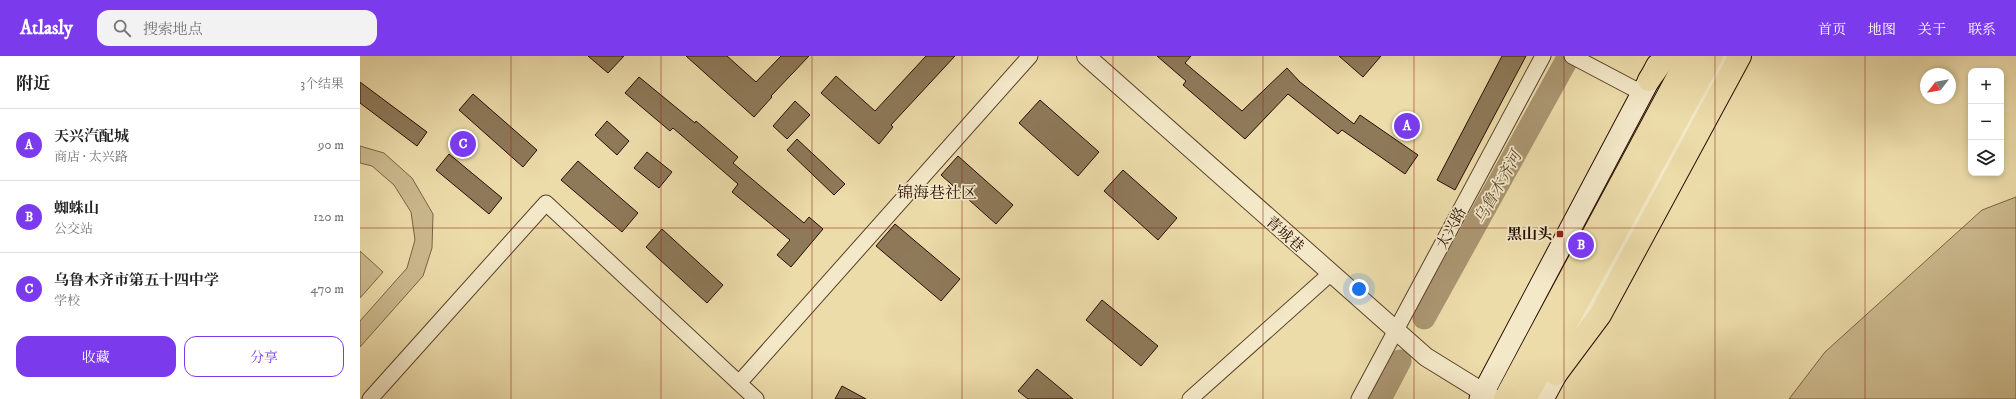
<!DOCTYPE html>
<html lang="zh">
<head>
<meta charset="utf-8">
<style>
  :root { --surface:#fff; --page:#f2f2f2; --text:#222; --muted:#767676; --line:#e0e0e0; --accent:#7c3aed }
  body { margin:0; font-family:"IM FELL DW Pica","Noto Serif SC",serif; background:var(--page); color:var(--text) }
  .controls { position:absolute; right:12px; top:12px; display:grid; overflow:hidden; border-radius:8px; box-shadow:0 2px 6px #0003 }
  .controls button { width:36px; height:36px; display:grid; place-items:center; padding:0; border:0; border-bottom:1px solid var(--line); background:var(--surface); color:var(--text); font:20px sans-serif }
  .compass { position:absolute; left:1560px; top:12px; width:36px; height:36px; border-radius:50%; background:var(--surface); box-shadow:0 2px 6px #0003; rotate:239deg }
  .you { position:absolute; left:999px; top:233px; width:14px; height:14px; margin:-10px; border:3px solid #fff; border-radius:50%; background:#1a73e8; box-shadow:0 0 0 6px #1a73e833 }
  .badge { display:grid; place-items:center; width:26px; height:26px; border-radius:50%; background:var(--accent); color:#fff; font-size:13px; font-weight:700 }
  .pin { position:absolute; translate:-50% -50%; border:2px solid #fff; box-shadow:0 1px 4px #0006 }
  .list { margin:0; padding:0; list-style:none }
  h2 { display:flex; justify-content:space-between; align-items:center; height:52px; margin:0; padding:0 16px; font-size:17px }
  h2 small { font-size:13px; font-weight:400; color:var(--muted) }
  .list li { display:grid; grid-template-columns:26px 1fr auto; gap:12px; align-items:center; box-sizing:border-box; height:72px; padding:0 16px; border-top:1px solid var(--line) }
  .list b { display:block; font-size:15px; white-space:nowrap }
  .list p { margin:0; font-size:13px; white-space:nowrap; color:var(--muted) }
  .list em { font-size:13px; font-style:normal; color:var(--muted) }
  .actions { display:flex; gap:8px; padding:12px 16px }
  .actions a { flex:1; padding:9px 0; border:1px solid var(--accent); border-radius:12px; text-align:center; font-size:14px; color:var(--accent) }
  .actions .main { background:var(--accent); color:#fff }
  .icon { flex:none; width:22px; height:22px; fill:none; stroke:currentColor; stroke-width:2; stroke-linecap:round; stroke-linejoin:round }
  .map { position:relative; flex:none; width:1656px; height:343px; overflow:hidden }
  header { display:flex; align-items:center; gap:24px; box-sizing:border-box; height:56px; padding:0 20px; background:var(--accent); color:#fff }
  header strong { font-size:19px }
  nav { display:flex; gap:22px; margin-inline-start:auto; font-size:14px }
  .search { width:280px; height:36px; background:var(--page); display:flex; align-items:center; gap:10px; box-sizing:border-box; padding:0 14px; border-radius:12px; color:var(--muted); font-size:15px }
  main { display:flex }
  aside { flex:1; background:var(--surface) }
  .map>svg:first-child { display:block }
</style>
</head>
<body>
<header>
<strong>Atlasly</strong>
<div class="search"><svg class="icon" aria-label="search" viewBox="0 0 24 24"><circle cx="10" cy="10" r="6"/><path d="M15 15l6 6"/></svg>搜索地点</div>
<nav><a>首页</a><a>地图</a><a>关于</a><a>联系</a></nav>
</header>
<main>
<aside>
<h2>附近<small>3个结果</small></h2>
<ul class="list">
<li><span class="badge">A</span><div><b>天兴汽配城</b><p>商店 · 太兴路</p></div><em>90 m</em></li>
<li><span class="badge">B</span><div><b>蜘蛛山</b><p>公交站</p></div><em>120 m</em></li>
<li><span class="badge">C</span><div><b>乌鲁木齐市第五十四中学</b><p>学校</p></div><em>470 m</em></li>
</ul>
<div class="actions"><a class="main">收藏</a><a>分享</a></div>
</aside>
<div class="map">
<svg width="1656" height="343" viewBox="0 0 1656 343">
  <rect width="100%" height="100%" fill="#ecdcaa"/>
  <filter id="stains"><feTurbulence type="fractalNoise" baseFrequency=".005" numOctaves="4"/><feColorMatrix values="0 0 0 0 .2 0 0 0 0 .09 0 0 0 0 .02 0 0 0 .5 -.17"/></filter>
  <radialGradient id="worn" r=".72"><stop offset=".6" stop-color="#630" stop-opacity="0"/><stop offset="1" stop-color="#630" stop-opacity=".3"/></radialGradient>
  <g fill="#cbb98d" stroke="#7a6347">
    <polygon points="0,90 24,97 52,122 73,158 72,192 63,220 0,291 0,265 47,212 55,184 51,156 34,129 12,110 0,107"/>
    <polygon points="1656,141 1656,343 1429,343 1465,296 1622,154"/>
    <polygon points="0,195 23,216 0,242"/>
  </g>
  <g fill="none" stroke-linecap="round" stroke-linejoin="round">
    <g stroke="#aa9671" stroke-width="23">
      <polyline points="1064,262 1209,0"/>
      <polyline points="1020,343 1040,305"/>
    </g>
  </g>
  <g fill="#8e7959" stroke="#290d01">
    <polygon points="228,0 264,0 248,17"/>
    <polygon points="326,0 367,0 396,26 421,0 449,0 411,40 412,41 394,61"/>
    <polygon points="566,0 595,0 531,69 533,71 519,88 461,37 476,20 515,55"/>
    <polygon points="797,0 831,0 825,7 882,55 927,12 940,26 994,68 1000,59 1058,99 1045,118 982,74 978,78 928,38 885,83 823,29 826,25"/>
    <polygon points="979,0 1021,0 1003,21"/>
    <polygon points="1142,0 1166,0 1095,134 1077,124"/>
    <polygon points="279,21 335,67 336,65 378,101 373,107 444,167 449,161 463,173 431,211 417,199 430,184 372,136 378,128 313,72 310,75 265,37"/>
    <polygon points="0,26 67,76 57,90 0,47"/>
    <polygon points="113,38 177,94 163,111 99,54"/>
    <polygon points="680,44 739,96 718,120 659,67"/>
    <polygon points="435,45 450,59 427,83 413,70"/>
    <polygon points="247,65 269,85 257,99 235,79"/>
    <polygon points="437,83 485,128 474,139 427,94"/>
    <polygon points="287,96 312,116 299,132 274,112"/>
    <polygon points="89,98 142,142 129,158 76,114"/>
    <polygon points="598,100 653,149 636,168 581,119"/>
    <polygon points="218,105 278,157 262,176 201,124"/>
    <polygon points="763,114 817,162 798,184 744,135"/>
    <polygon points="535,168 600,223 581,245 516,190"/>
    <polygon points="302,173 363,229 347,247 286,191"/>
    <polygon points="742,244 798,290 781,310 726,264"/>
    <polygon points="677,313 713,343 668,343 658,335"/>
    <polygon points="482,330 506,343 475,343"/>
  </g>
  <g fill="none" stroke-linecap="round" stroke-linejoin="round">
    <g stroke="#5a412b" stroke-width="17">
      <g id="minor">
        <polyline points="1212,0 1282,37"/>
        <polyline points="379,327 670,0"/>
        <polyline points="10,343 186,147 396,343"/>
        <polyline points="830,343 970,218"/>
        <polyline points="999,343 1183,0"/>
      </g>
    </g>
    <g stroke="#5a412b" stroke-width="20">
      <polyline id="tertiary" points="726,0 1066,301 1134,343"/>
    </g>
    <g stroke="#290d01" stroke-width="23">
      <g id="secondary">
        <polyline points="1120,343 1297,9"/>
        <polyline points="1183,343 1368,0"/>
      </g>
    </g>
    <g stroke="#290d01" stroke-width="24">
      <g id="trunk">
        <polyline points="1289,24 1306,0"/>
        <polyline points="1196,318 1240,259 1380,0"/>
        <polyline points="1145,343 1329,0"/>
        <polyline points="1165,343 1352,0"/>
      </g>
    </g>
    <use href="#minor" stroke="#f3e8c8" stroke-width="15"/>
    <use href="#tertiary" stroke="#f3e8c8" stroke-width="18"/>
    <use href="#secondary" stroke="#f3e8c8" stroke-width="21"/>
    <use href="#trunk" stroke="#ecdcaa" stroke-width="22"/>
  </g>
  <path fill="none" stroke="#8f2418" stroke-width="1" stroke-opacity="0.55" d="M151 0V343M301 0V343M452 0V343M602 0V343M753 0V343M903 0V343M1054 0V343M1204 0V343M1355 0V343M1505 0V343M0 172H1656"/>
  <rect fill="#8f2418" stroke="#f3e8c8" stroke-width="1.5" x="1196" y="174" width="8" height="8" rx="2"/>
  <g text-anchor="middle" stroke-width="3.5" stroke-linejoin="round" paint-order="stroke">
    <g font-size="15" fill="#290d01" stroke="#f3e8c8">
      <text transform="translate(1091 172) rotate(-62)" y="5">太兴路</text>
      <text transform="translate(925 178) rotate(42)" y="5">青城巷</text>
    </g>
    <g font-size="15" font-weight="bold" fill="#290d01" stroke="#f3e8c8" text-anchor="end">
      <text x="1192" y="183">黑山头</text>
    </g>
    <g font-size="16" font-style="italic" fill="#634b33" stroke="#f3e8c8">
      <text transform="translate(1137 131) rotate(-61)" y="6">乌鲁木齐河</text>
    </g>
    <g font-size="16" fill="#290d01" stroke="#f3e8c8">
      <text x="577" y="142">锦海巷社区</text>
    </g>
  </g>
  <rect width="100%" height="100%" filter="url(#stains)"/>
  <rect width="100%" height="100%" fill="url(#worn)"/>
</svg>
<div class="controls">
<button>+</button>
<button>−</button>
<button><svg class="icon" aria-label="layers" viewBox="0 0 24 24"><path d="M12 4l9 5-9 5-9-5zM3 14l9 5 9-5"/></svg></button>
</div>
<svg class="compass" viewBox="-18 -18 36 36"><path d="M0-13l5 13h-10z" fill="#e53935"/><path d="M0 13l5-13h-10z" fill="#767676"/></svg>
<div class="you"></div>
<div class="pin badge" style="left:1047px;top:70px">A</div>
<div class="pin badge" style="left:1221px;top:189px">B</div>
<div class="pin badge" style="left:103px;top:88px">C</div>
</div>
</main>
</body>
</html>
